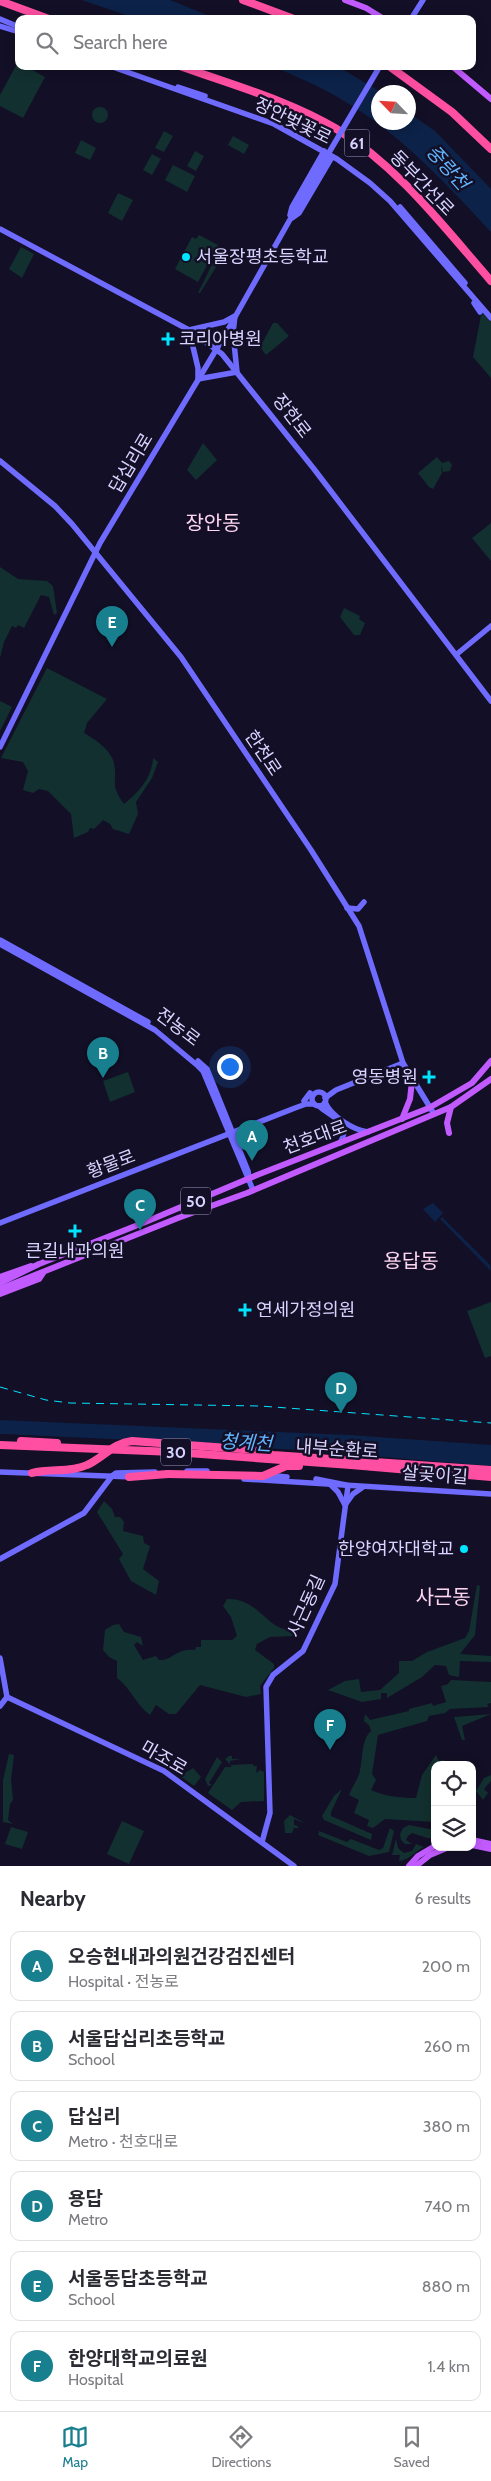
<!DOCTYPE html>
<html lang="en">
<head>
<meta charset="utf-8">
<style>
  :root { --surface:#fff; --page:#f2f2f3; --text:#2b2b33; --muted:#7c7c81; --line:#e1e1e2; --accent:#187f8f }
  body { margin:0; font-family:Cabin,"Noto Sans KR",sans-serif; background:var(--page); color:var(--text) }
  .controls { position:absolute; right:15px; bottom:15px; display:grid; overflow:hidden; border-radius:10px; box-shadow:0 2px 12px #0003 }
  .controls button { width:45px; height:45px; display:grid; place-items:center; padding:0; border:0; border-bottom:1px solid var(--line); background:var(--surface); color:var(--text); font:25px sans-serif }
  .compass { position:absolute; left:371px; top:85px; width:45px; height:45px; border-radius:50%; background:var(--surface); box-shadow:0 2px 12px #0003; rotate:295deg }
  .you { position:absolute; left:229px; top:1066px; width:18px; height:18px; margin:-12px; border:4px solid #fff; border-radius:50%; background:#1a73e8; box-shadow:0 0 0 8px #1a73e833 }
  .badge { display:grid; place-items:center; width:32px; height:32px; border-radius:50%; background:var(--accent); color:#fff; font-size:16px; font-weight:700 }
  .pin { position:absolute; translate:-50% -41px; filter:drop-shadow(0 1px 2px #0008) }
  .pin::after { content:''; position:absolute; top:26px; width:18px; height:15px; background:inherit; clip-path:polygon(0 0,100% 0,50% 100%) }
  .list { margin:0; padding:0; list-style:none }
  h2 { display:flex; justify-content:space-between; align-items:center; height:65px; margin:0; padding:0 20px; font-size:21px }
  h2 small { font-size:16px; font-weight:400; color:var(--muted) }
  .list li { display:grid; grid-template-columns:32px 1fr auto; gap:15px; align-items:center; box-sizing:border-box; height:70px; margin:0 10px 10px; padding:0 10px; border:1px solid var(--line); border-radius:10px }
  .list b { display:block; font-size:19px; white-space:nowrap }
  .list p { margin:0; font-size:16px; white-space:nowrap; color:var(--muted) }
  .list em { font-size:16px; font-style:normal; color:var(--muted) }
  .icon { flex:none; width:28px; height:28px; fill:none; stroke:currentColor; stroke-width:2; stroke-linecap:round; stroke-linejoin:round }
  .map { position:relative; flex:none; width:491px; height:1866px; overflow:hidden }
  .search { position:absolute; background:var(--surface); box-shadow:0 2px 12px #0003; left:15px; right:15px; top:15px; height:55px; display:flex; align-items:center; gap:12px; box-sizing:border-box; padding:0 18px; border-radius:10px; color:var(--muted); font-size:19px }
  .sheet { height:545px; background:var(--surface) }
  nav { display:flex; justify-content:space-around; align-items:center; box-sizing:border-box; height:70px; border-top:1px solid var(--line); background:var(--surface); font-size:14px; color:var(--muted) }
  nav a { display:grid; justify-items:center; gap:2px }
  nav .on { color:var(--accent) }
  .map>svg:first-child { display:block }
</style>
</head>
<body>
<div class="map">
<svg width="491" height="1866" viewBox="0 0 491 1866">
  <rect width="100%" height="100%" fill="#130f26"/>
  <g fill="#12302f">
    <polygon points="18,62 19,66 25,66 45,77 23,118 0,106 0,95"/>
    <circle cx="100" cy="115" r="8"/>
    <polygon points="164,131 173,136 164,152 155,148"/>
    <polygon points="233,136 249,145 244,154 228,145"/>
    <polygon points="81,140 96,148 90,160 75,153"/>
    <polygon points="195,151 204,156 196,171 187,166"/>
    <polygon points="152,154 161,159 152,175 143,170"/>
    <polygon points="173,165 195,176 187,192 165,180"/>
    <polygon points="118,193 133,200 122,221 108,213"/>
    <polygon points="199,235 218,245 198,282 175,269 192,237 196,239"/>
    <polygon points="221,246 226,251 200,293 198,293"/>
    <polygon points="21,247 34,254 22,278 9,269"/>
    <polygon points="484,314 491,322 491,378 473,357 481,315"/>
    <polygon points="273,323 277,323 289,336 266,355 260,347"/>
    <polygon points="203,443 217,460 196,480 187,470"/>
    <polygon points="437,457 442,463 449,461 452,465 450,471 443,472 441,464 442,473 433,489 429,487 418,473"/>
    <polygon points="491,523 491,561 472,538"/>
    <polygon points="0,567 18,579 47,581 53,586 57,613 54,615 49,597 41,595 24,628 18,625 16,628 12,626 4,642 0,658"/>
    <polygon points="344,608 360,616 359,619 365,623 360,635 354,635 340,617"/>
    <path d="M47 668 107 699 87 723 84 733C95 739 111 750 114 763 118 784 109 783 124 804 139 792 152 778 153 758L158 762 152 778 136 802 138 814 129 834 113 829 110 824 103 820 94 829 90 828 88 832 74 838 71 814 48 791 39 789 33 793 23 790 28 771 23 762 1 758Z"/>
    <polygon points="0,701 12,707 0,731"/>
    <polygon points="128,1072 135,1092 110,1102 103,1081"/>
    <polygon points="491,1302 491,1356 485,1358 467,1311"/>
    <polygon points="104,1501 112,1509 115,1517 120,1517 124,1522 123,1531 143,1536 144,1543 150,1546 143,1569 159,1581 156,1595 131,1581 119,1559 123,1554 97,1512"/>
    <polygon points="477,1585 480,1586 475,1635 460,1654 491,1656 491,1662 460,1661 459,1677 449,1675 446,1666 435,1665 422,1677 387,1698 387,1693 381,1693 381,1699 362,1702 328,1690 345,1681 359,1679 361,1692 380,1690 399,1673 399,1661 412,1661 427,1652 465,1638 469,1631"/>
    <path d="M227 1599C258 1598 266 1628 289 1630L294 1636 270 1637 257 1644 255 1650 274 1664V1668L260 1686 261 1694 246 1697 200 1685 176 1714H169L156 1705 150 1715C135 1704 131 1688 117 1678V1661L109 1657 103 1650 105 1630 113 1625 119 1624 124 1632 141 1637 143 1646 137 1642 134 1645 143 1660 156 1656 159 1660C173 1661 175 1648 195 1650L196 1647H201V1640H232L237 1636 231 1617 223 1606Z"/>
    <path d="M451 1680 491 1682V1703L487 1704 489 1707 450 1709 445 1713 429 1716 427 1721 378 1735 372 1774 376 1780 371 1790C384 1796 399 1798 416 1798L422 1775 436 1755 439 1761 444 1760 449 1765H435V1822L385 1819 373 1828 367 1826 369 1820 354 1813 359 1800 349 1795C352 1787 359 1778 360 1770 363 1758 361 1740 371 1731L369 1725 364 1721 365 1714 370 1720 409 1711V1709L432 1703 433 1706 446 1702 441 1686 448 1684Z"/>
    <polygon points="491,1714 462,1726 465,1740 462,1740 454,1717"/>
    <polygon points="9,1754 14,1755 11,1779 13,1800 10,1804 8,1820 13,1824 3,1822 3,1780"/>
    <polygon points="229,1756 232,1756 232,1759 241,1759 230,1761 230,1765 253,1764 253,1766 257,1766 256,1773 260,1770 264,1772 264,1801 241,1802 232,1810 208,1793 225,1767 232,1767 225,1759"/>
    <polygon points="170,1757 170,1765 175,1770 185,1773 193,1768 201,1777 194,1786 166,1766"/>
    <polygon points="217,1757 222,1762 209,1783 212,1785 208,1786 205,1779"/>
    <polygon points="491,1775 491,1781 484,1789 488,1793 483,1800 476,1791 484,1778"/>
    <polygon points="342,1789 331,1812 331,1816 372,1834 371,1840 324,1820 322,1816 334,1796"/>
    <polygon points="290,1815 306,1824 294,1819 294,1825 298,1826 298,1828 294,1828 292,1833 285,1833 284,1821"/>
    <polygon points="122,1821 144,1831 129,1864 107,1854"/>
    <polygon points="409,1825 435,1830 435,1838 427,1838 412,1833 408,1836 406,1840 412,1844 405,1844 401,1840 400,1834 403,1828"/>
    <polygon points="11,1827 28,1832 22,1849 5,1844"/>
    <polygon points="390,1828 394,1831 389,1852 369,1856 318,1835 319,1831 347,1842 351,1839 379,1850 383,1848"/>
    <path d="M396 1839 398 1848 404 1853 412 1851 416 1844 424 1847C415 1851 410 1860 399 1861L400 1855H392Z"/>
  </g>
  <g fill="#0c2248">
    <polygon points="82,0 170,0 217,19 137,19"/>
    <path d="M270 66H337L381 92H378V122H408L409 113 435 131 491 189V232C422 157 369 102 270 66Z"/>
    <polygon points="433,1203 443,1213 435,1222 423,1209"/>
    <polygon points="442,1217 490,1265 491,1271 440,1219"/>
    <polygon points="0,1420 350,1435 491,1445 491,1466 299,1450 0,1434"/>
  </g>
  <polygon fill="#130f26" points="0,1434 200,1443 491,1467 299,1452 0,1437"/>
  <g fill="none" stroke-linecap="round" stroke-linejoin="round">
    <g stroke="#6f6bff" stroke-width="5.5">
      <polyline points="0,19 19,27"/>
      <polyline points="411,19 423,0"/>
      <polyline points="0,26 19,32"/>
      <polyline points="110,66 274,124 337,159 370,183 390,201 491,318"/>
      <polyline points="178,87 205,96"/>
      <polyline points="400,207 465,283"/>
      <polyline points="290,215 292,207 324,151"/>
      <polyline points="292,218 299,213 332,157"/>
      <polyline points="0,229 189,330 222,354 314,469 491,701"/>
      <polyline points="474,303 480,312"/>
      <polygon points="235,316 233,333 237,372 198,379 198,368 189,330 224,322"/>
      <polyline points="0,461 55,506 72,524 181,657 311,850 359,926 403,1063 434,1114"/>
      <polyline points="457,654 491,626"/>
      <polyline points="0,747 100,543 222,340 301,200"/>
      <polyline points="347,908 358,909 364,902"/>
      <polyline points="0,940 148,1022"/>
      <polyline points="0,944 155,1030 198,1066 203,1071 253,1190"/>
      <polyline points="198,1061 207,1069 248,1171 249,1178"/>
      <circle cx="319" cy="1099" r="7"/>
      <polyline points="325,1098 336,1090 403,1063"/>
      <polyline points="304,1101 310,1093"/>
      <path d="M325 1102C331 1116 353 1130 368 1132"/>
      <path d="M319 1106C332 1118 353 1122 340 1143"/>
      <polyline points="0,1223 295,1108 306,1104 314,1104"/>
      <polyline points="187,1471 207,1471"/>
      <polyline points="0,1472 133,1477"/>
      <polyline points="267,1475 287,1477"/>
      <polyline points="244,1479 491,1494"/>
      <polyline points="316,1479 346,1485"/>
      <polyline points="331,1485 338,1492 345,1505 353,1494 363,1487"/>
      <polyline points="0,1559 84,1513 112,1476 116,1473 155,1472"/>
      <polyline points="0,1658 7,1697 0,1706"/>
      <polyline points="7,1697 164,1771 294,1866"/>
      <polyline points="262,1842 270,1813 266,1687 273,1675 303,1651 335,1584 348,1486"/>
    </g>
    <g stroke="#c25bff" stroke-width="6">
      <polyline points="345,0 366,8 384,19"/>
      <polyline points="452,66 491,99"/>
      <polyline points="402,1119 410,1099 412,1081"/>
      <polyline points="449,1133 447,1123 451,1107"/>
      <polyline points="0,1277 31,1266"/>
      <polyline points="0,1283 39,1264 143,1223 257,1175 429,1108 472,1083 491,1061"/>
      <polyline points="0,1289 178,1218 247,1193 451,1107 491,1079"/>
      <polyline points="0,1294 39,1279 43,1273"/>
      <polyline points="472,1840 491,1844"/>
      <polyline points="472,1845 491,1849"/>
      <polyline points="409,1866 418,1856 435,1846"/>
      <polyline points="416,1866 430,1855 449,1847"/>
    </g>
    <g stroke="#ff4fa3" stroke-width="8">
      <polyline points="243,0 294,19"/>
      <polyline points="0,1 49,19"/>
      <path d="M180 66C232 85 288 100 335 128 398 166 443 226 491 281"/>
      <polyline points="389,66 452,112 491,149"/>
      <polyline points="351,1465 491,1477"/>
      <path d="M32 1473C50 1468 70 1473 87 1465 103 1458 113 1443 132 1441L257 1450 273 1455 491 1470"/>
      <polyline points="129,1477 168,1474"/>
    </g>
    <polyline stroke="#00e5ff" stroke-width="1" stroke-dasharray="8 6" stroke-linecap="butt" points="0,1387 46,1400 70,1403 260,1406 491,1423"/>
    <polyline stroke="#6f6bff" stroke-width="5.5" points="301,200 380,66"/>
    <g stroke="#ff4fa3" stroke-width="8">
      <polyline points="21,1441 57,1443"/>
      <polyline points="0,1445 174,1452 351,1465"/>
      <polyline points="168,1474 263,1476 286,1466 299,1466"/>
    </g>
  </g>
  <g fill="#00e5ff" stroke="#130f26" stroke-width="2">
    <circle cx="186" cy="257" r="5"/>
    <path d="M165.5 331.5h5v5h5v5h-5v5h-5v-5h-5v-5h5z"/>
    <path d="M426.5 1069.5h5v5h5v5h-5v5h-5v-5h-5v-5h5z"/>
    <path d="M72.5 1223.5h5v5h5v5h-5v5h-5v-5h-5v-5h5z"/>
    <path d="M242.5 1302.5h5v5h5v5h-5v5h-5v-5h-5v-5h5z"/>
    <circle cx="464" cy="1549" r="5"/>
  </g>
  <g text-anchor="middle" stroke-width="5" stroke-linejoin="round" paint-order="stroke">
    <g fill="#130f26" stroke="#9e99be" stroke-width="1">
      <rect x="344.5" y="129.5" width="25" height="27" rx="4"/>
      <rect x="181" y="1187.5" width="30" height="27" rx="4"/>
      <rect x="161" y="1438.5" width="30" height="27" rx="4"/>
    </g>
    <g font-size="16" font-weight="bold" fill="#d9d4ff">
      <text x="357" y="149">61</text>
      <text x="196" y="1207">50</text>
      <text x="176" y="1458">30</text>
    </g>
    <g font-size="18" fill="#d9d4ff" stroke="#130f26">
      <text transform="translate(293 121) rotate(26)" y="6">장안벚꽃로</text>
      <text transform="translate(422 183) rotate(46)" y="6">동부간선로</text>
      <text transform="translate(292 416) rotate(52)" y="6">장한로</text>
      <text transform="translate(131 463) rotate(-59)" y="6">답십리로</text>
      <text transform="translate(263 753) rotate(56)" y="6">한천로</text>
      <text transform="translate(178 1027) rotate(37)" y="6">전농로</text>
      <text transform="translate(315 1137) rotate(-20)" y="6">천호대로</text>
      <text transform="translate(111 1164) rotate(-21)" y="6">황물로</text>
      <text transform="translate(337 1449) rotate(4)" y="6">내부순환로</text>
      <text transform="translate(435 1475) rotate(4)" y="6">살곶이길</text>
      <text transform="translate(306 1606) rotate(-66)" y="6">사근동길</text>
      <text transform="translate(164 1758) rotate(30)" y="6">마조로</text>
    </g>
    <g font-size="18" fill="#d9d4ff" stroke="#130f26" text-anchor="start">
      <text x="196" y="263">서울장평초등학교</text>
      <text x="179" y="345">코리아병원</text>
      <text x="418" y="1083" text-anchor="end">영동병원</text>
      <text x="75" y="1257" text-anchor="middle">큰길내과의원</text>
      <text x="256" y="1316">연세가정의원</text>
      <text x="454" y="1555" text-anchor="end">한양여자대학교</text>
    </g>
    <g font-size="19" font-style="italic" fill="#62b6ff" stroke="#130f26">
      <text transform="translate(448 167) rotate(48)" y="7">중랑천</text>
      <text transform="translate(246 1442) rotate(3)" y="7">청계천</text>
    </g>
    <g font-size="20" fill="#ffd6f0" stroke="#130f26">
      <text x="213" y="530">장안동</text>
      <text x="411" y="1268">용답동</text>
      <text x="443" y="1604">사근동</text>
    </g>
  </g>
</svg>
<div class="controls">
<button><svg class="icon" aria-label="locate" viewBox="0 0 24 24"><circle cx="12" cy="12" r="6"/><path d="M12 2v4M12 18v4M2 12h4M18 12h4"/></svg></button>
<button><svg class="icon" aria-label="layers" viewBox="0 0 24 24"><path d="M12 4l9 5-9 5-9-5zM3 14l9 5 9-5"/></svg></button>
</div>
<svg class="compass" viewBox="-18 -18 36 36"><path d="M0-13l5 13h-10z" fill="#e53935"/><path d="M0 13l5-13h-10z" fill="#7c7c81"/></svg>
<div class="you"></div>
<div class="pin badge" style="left:252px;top:1161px">A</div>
<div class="pin badge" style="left:103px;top:1078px">B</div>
<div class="pin badge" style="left:140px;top:1230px">C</div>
<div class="pin badge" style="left:341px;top:1413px">D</div>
<div class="pin badge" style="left:112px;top:647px">E</div>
<div class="pin badge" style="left:330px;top:1750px">F</div>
<div class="search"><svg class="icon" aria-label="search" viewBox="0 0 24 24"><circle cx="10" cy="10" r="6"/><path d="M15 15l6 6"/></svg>Search here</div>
</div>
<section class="sheet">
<h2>Nearby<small>6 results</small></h2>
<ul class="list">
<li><span class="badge">A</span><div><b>오승현내과의원건강검진센터</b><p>Hospital · 전농로</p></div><em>200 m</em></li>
<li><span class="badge">B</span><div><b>서울답십리초등학교</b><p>School</p></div><em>260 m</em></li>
<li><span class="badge">C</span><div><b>답십리</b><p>Metro · 천호대로</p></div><em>380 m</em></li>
<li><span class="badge">D</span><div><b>용답</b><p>Metro</p></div><em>740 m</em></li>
<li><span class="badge">E</span><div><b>서울동답초등학교</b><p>School</p></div><em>880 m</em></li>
<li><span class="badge">F</span><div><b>한양대학교의료원</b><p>Hospital</p></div><em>1.4 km</em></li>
</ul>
</section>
<nav>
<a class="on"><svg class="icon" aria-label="map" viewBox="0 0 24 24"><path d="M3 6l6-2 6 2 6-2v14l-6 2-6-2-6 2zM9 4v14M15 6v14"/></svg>Map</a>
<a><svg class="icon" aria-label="directions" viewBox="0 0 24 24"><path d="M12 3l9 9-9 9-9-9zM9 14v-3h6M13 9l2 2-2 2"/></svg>Directions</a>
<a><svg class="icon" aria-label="saved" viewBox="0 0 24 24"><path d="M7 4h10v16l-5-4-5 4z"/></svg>Saved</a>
</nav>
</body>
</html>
